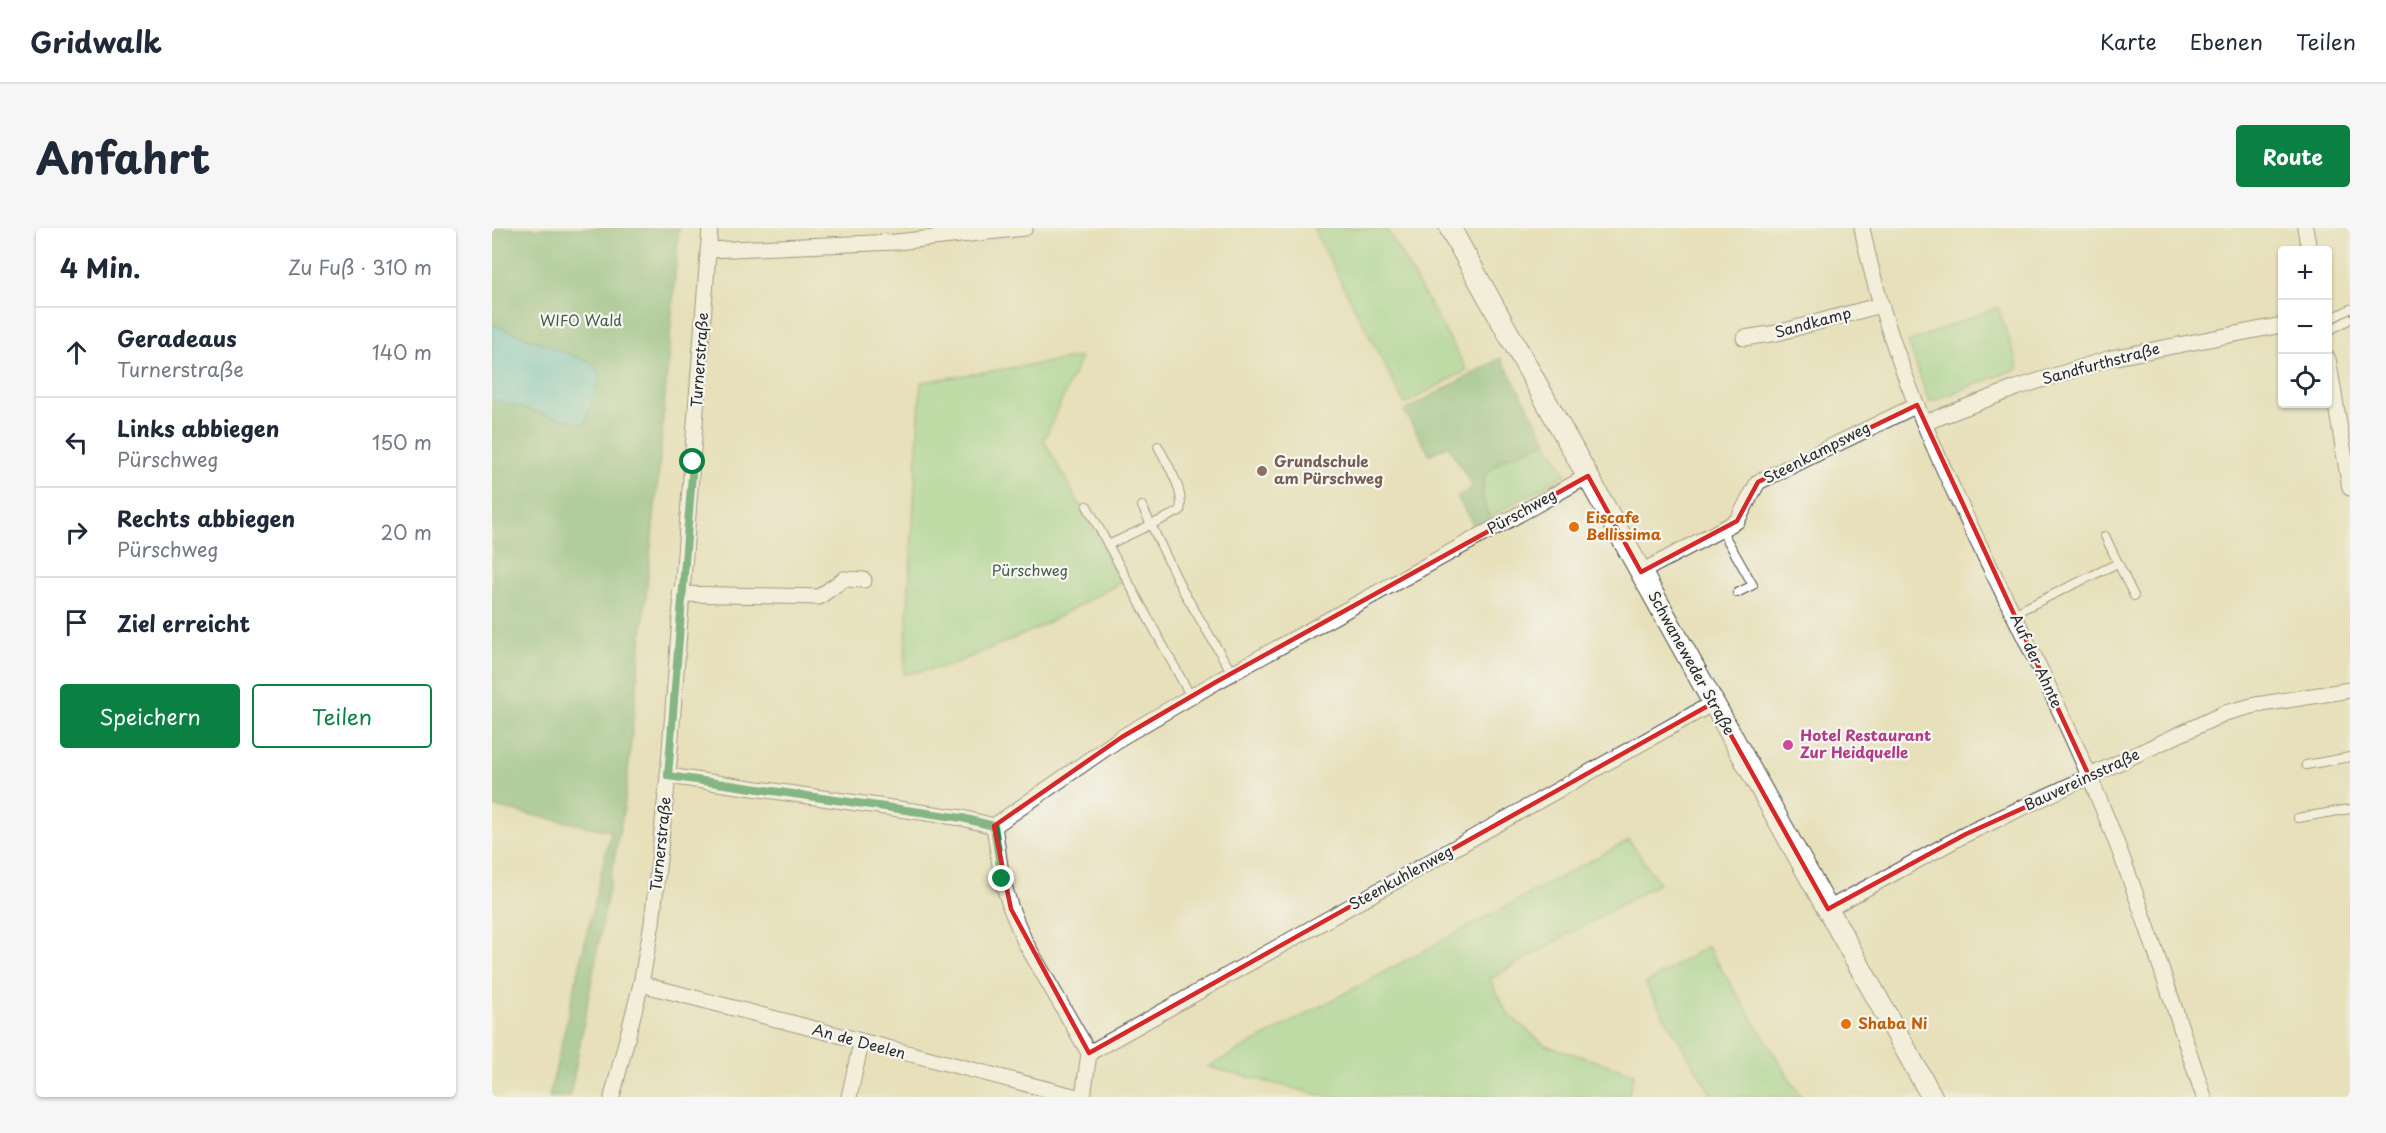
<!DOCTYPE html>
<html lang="de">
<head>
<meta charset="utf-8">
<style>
  :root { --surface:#fff; --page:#f6f6f7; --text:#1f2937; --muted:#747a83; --line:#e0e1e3; --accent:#0b8043 }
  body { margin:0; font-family:"Playpen Sans",sans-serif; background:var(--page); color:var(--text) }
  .controls { position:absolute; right:18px; top:18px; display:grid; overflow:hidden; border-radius:6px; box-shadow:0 2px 4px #0004 }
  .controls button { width:54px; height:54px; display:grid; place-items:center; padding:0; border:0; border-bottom:2px solid var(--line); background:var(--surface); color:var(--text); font:30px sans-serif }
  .stop { position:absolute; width:18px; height:18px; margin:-14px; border:4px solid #0b8043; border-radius:50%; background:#fff }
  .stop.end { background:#0b8043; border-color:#fff; box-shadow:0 2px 6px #0008 }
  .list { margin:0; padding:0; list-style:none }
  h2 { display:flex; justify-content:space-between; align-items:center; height:78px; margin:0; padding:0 24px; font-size:26px }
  h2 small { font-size:20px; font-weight:400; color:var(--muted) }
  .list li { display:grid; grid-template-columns:39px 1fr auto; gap:18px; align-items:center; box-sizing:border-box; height:90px; padding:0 24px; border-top:2px solid var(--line) }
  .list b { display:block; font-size:22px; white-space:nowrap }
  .list p { margin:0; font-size:20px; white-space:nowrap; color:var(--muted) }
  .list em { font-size:20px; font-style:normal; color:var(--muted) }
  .actions { display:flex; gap:12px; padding:18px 24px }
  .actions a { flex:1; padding:14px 0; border:2px solid var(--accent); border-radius:6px; text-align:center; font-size:21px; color:var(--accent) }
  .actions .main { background:var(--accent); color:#fff }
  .icon { flex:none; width:33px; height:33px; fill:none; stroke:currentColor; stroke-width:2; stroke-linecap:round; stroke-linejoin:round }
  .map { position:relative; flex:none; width:1858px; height:869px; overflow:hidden; border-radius:6px }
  header { display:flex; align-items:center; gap:36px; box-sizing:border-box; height:84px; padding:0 30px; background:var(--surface); border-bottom:2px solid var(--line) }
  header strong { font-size:28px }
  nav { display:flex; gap:33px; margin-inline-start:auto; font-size:21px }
  .intro { display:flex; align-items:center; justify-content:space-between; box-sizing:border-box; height:144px; padding:0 36px }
  h1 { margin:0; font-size:42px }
  .button { padding:15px 27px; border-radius:6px; background:var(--accent); color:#fff; font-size:21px; font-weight:700 }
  main { display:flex; gap:36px; padding:0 36px }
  aside { flex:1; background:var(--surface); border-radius:6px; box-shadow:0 2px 4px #0004 }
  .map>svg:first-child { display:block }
</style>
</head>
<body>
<header>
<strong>Gridwalk</strong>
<nav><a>Karte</a><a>Ebenen</a><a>Teilen</a></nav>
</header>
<div class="intro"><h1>Anfahrt</h1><a class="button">Route</a></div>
<main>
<aside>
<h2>4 Min.<small>Zu Fuß · 310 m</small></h2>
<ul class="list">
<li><svg class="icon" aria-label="ahead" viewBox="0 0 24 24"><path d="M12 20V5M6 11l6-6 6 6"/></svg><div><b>Geradeaus</b><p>Turnerstraße</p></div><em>140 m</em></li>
<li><svg class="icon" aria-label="left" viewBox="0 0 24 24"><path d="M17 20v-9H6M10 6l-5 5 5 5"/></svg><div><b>Links abbiegen</b><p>Pürschweg</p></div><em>150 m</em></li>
<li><svg class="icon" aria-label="right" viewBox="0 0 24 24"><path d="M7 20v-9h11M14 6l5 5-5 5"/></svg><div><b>Rechts abbiegen</b><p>Pürschweg</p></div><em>20 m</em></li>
<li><svg class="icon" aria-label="arrive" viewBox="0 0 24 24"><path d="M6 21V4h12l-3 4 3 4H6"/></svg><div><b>Ziel erreicht</b></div></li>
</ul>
<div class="actions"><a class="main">Speichern</a><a>Teilen</a></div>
</aside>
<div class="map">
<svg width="1858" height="869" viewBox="0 0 1858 869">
  <rect width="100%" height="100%" fill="#f6f6f2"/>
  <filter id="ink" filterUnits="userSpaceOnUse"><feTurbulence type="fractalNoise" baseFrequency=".0167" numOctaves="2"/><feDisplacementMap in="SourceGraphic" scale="12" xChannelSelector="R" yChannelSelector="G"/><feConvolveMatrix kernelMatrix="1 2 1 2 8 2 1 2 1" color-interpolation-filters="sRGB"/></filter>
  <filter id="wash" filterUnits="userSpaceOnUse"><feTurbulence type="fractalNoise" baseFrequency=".008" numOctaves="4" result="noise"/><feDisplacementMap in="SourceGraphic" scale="24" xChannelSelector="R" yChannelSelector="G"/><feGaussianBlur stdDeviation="1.35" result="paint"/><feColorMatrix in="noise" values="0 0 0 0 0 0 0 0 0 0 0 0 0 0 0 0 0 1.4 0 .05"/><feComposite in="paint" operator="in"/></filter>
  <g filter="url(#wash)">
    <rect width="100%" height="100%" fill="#e7e0ba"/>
    <g fill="#8dd48e" stroke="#5c805c" stroke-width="1.5">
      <polygon points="821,0 894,0 975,142 913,176"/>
      <polygon points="1506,79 1527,140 1437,174 1416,114"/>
      <polygon points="589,129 552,212 630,354 544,401 457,438 412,446 429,154"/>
      <polygon points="1055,213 1074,246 997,290 990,268 993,246 1010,232"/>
      <polygon points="1137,612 1167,655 998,751 1016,786 1053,817 1142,845 1136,869 836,869 716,839"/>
      <polygon points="1215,718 1309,869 1221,869 1153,756"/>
    </g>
    <g fill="#72b679" stroke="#4e7052" stroke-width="1.5">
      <polygon points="0,0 187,0 167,241 133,573 78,869 57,869 119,603 0,579"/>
      <polygon points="1009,130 1055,213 1010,232 993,246 990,268 997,290 982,298 965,269 981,259 956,217 938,227 912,183"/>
    </g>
    <polygon fill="#57c4cd" stroke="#41787c" stroke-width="1.5" points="0,96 100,135 109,148 92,197 0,172"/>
  </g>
  <g filter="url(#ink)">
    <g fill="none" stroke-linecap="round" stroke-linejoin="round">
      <g stroke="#474640" stroke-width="10">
        <g id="service">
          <polyline points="1836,92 1858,81"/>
          <polyline points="1836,103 1858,91"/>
          <polyline points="595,278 699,469"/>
          <polyline points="650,278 690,361 740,445"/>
          <polyline points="1230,303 1261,357 1245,365"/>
          <polyline points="1613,308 1626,335"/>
          <path d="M616 317 688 283C693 262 675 236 666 218"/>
          <polyline points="1521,386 1626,335 1642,368"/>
          <polyline points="1814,537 1858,529"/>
          <polyline points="1806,590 1858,581"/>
        </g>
      </g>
      <g stroke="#474640" stroke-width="17">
        <g id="minor">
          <path d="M1370 0C1408 193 1522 370 1598 550 1643 654 1676 762 1712 869"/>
          <polyline points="1813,0 1817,22"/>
          <polyline points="217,22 404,14 533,0"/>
          <polyline points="1252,110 1285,105 1389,77"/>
          <polyline points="1836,131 1858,260"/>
          <polyline points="1432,195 1524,160 1619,130 1790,97"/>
          <polyline points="1149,344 1245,293 1266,254 1425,177"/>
          <polyline points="188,366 327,369 352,351 372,352"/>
          <polyline points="176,548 470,590 502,598 630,509 724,454 1096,248"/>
          <polyline points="502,598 510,651 519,681 533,714 597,825 591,869"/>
          <polyline points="1336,681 1474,606 1733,485 1764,477 1858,462"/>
          <polyline points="149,756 585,869"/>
          <polyline points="597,825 1221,475"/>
          <polyline points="120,869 149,756 160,695 176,548 218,0"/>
          <polyline points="357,869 369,815"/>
        </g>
      </g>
      <g stroke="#474640" stroke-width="23">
        <polyline id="secondary" points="958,0 1440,869"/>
      </g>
      <use href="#service" stroke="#fff" stroke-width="8"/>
      <use href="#minor" stroke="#fff" stroke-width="15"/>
      <use href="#secondary" stroke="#fff" stroke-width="21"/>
    </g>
  </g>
  <g fill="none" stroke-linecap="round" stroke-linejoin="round" filter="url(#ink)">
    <polyline stroke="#0b8043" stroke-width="8" points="201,234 176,548 470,590 502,598 510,651"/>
  </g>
  <path d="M0 0H1858V869H0ZM1425 177 1598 550 1474 606 1336 681 1221 475 597 825 519 681 502 598 630 509 724 454 1096 248 1149 344 1245 293 1266 254Z" fill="#e7e0ba" fill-opacity=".55" fill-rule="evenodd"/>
  <path fill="none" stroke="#d62828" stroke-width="4.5" stroke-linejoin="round" d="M1425 177 1598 550 1474 606 1336 681 1221 475 597 825 519 681 502 598 630 509 724 454 1096 248 1149 344 1245 293 1266 254Z"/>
  <circle fill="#8d6e63" stroke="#f6f6f2" stroke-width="2" cx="770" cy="243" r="6"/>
  <g fill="#e8710a" stroke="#f6f6f2" stroke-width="2">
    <circle cx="1082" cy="299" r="6"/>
    <circle cx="1354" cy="796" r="6"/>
  </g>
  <circle fill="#d1479c" stroke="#f6f6f2" stroke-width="2" cx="1296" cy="517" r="6"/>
  <g text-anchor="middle" stroke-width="4.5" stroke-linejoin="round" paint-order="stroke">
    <g font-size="15" fill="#485e49" stroke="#f6f6f2">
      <text x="89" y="98">WIFO Wald</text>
      <text x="538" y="348">Pürschweg</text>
    </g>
    <g font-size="15" fill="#2b2b2b" stroke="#f6f6f2">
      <text transform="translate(1321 95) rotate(-15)" y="5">Sandkamp</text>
      <text transform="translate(208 132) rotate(-86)" y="5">Turnerstraße</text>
      <text transform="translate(1609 136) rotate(-15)" y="5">Sandfurthstraße</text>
      <text transform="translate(1325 225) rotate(-27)" y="5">Steenkampsweg</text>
      <text transform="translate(1030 284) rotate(-29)" y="5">Pürschweg</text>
      <text transform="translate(1544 433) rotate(65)" y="5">Auf der Ahnte</text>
      <text transform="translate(1199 435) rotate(61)" y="5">Schwaneweder Straße</text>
      <text transform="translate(1590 552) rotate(-25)" y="5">Bauvereinsstraße</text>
      <text transform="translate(169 616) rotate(-84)" y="5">Turnerstraße</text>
      <text transform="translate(909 650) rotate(-29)" y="5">Steenkuhlenweg</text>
      <text transform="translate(367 814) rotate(15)" y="5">An de Deelen</text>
    </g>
    <g font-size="15" font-weight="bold" fill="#785e54" stroke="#f6f6f2" text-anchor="start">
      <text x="782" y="239">Grundschule<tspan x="782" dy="17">am Pürschweg</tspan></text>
    </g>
    <g font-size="15" font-weight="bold" fill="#c56008" stroke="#f6f6f2" text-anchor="start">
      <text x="1094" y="295">Eiscafe<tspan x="1094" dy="17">Bellissima</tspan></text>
      <text x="1366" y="801">Shaba Ni</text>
    </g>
    <g font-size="15" font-weight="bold" fill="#b23c85" stroke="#f6f6f2" text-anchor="start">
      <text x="1308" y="513">Hotel Restaurant<tspan x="1308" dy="17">Zur Heidquelle</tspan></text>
    </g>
  </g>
</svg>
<div class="controls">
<button>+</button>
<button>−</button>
<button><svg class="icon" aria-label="locate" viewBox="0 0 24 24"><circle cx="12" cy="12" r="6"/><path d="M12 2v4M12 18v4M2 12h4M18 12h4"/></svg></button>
</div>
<div class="stop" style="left:201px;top:234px"></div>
<div class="stop end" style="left:510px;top:651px"></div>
</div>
</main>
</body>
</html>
